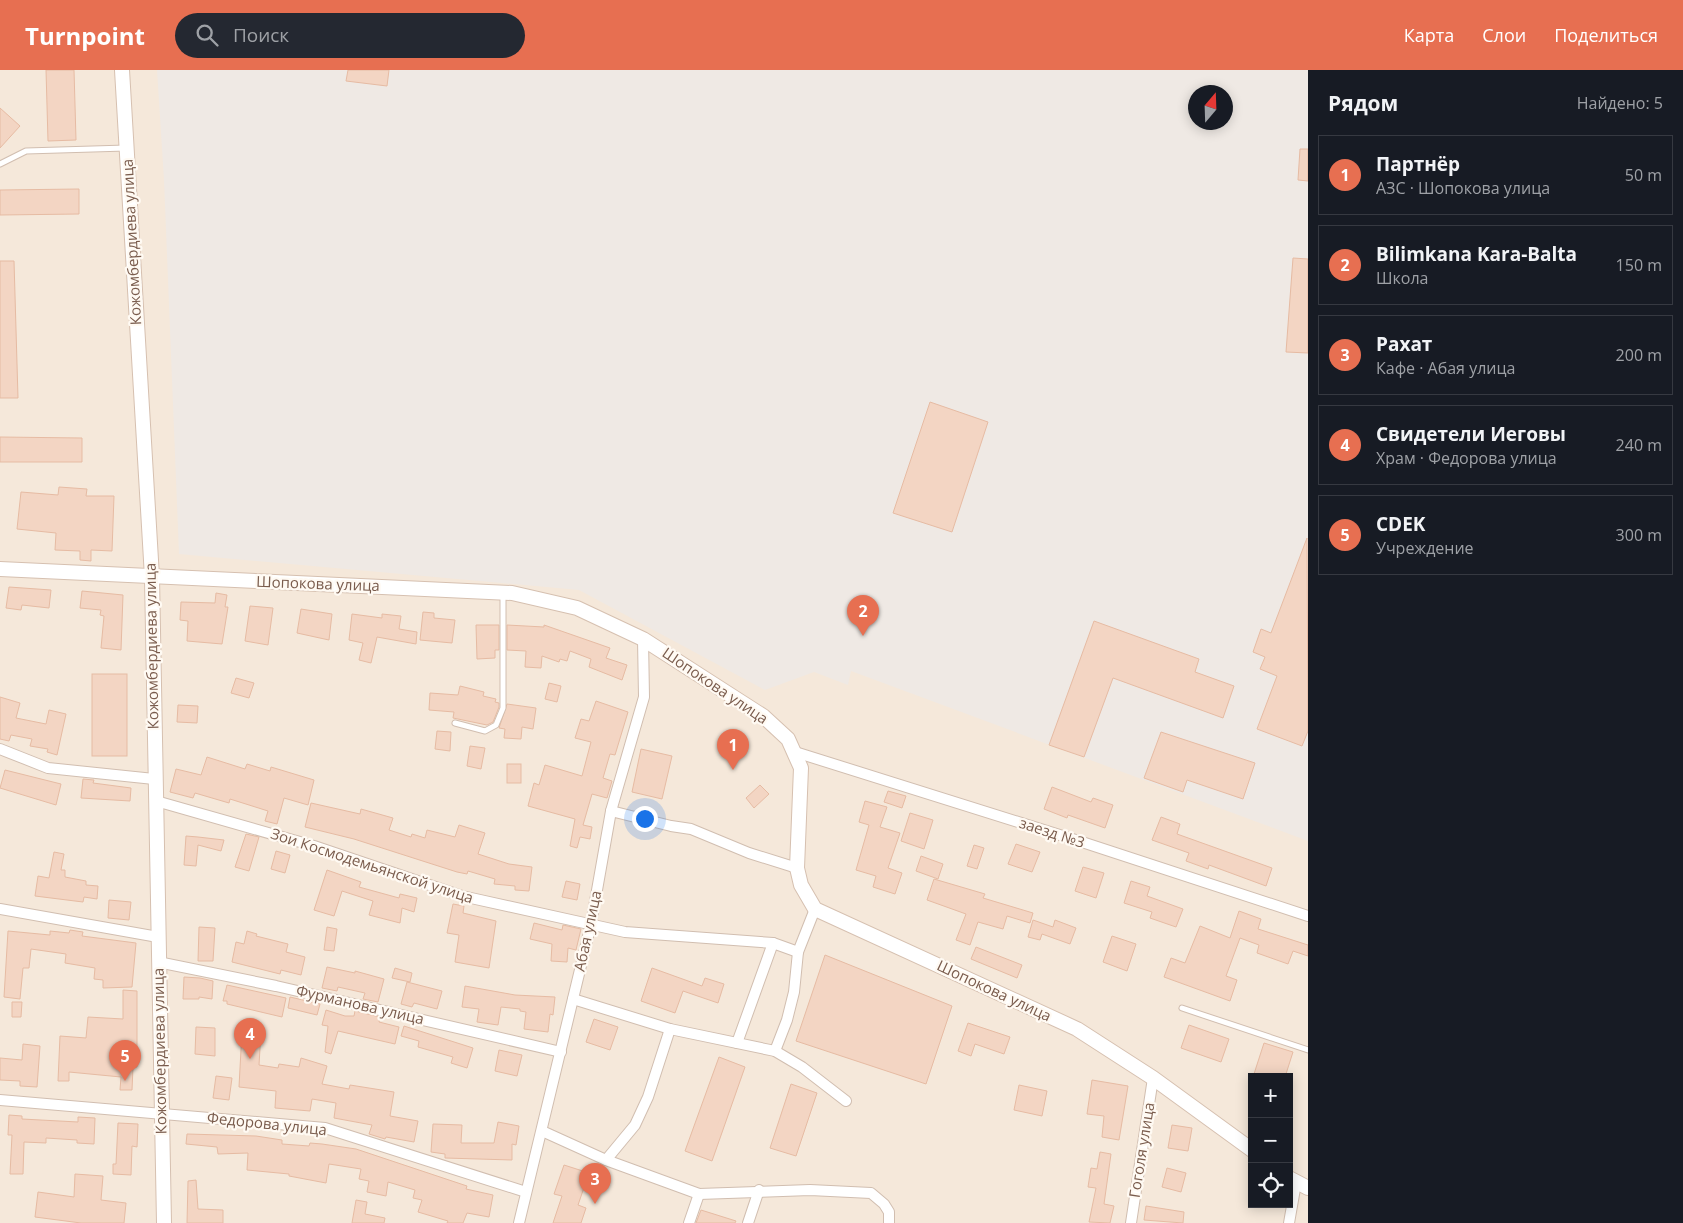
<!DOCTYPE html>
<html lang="ru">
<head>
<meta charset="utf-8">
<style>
  :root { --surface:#171b24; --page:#242831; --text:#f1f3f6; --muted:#9ea1a6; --line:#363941; --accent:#e76f51 }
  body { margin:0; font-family:"Open Sans",sans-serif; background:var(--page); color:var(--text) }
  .controls { position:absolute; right:15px; bottom:15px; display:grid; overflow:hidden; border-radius:0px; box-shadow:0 2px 12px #0003 }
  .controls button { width:45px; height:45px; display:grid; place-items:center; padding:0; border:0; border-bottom:1px solid var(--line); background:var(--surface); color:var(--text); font:25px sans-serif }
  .compass { position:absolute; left:1188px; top:15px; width:45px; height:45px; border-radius:50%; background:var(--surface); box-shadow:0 2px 12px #0003; rotate:19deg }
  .you { position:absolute; left:644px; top:748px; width:18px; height:18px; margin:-12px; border:4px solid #fff; border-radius:50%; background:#1a73e8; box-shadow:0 0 0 8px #1a73e833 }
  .badge { display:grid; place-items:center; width:32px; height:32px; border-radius:50%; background:var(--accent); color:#fff; font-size:16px; font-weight:700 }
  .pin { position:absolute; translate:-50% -41px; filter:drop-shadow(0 1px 2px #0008) }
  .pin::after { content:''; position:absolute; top:26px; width:18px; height:15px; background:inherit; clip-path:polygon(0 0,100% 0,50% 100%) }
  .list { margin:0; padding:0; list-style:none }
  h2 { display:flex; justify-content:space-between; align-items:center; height:65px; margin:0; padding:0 20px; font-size:21px }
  h2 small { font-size:16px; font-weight:400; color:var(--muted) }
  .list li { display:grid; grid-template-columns:32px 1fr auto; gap:15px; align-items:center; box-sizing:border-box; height:80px; margin:0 10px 10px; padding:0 10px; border:1px solid var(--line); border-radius:0px }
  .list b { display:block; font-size:19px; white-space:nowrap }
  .list p { margin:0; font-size:16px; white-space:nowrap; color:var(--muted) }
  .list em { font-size:16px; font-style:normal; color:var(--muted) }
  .icon { flex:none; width:28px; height:28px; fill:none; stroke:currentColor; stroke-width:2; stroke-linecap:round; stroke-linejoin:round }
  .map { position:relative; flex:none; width:1308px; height:1153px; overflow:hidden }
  header { display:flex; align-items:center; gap:30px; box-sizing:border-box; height:70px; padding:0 25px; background:var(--accent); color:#fff }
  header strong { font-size:24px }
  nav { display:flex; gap:28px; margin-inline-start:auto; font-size:18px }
  .search { width:350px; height:45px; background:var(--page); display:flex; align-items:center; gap:12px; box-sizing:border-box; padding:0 18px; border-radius:28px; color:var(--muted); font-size:19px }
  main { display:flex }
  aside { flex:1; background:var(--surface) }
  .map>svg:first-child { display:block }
</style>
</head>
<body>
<header>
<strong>Turnpoint</strong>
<div class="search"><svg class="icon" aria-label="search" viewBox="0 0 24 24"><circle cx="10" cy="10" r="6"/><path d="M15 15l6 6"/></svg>Поиск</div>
<nav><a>Карта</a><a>Слои</a><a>Поделиться</a></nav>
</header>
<main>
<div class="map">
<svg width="1308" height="1153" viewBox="0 0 1308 1153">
  <rect width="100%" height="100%" fill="#fdf6ec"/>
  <path fill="#f5e8da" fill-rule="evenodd" d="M0 0H1308V1153H0ZM1196 22H1226V52H1196ZM1252 1007H1289V1134H1252Z"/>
  <path fill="#efe9e4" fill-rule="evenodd" d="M157 0H1308V771L851 601 848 615 814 602 765 620 579 520 179 484 164 110ZM1196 22H1226V52H1196Z"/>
  <g fill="#f3d5c3" stroke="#e6bba3">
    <polygon points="46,0 74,0 76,70 48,71"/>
    <polygon points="348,0 389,0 387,16 346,11"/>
    <polygon points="0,38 20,56 0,78"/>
    <polygon points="1300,79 1308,79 1308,111 1298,110"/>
    <polygon points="79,119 79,144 0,145 0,120"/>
    <polygon points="1293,188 1308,189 1308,283 1286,282"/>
    <polygon points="0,191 14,191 18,328 0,328"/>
    <polygon points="930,332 988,352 952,462 893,443"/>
    <polygon points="0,367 82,368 82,392 0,392"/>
    <polygon points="59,417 87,419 86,426 114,426 112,481 91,480 91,491 80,490 80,481 55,480 56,463 17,459 21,422 58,425"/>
    <polygon points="1307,468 1308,661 1302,676 1257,659 1277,606 1260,599 1265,587 1253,582 1261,559 1271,563"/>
    <polygon points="9,517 51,520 49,538 22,535 21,540 6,538"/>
    <polygon points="82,521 123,525 121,580 101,578 104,546 100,545 101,540 80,538"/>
    <polygon points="216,523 227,525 225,537 228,537 222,574 187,571 188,551 180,550 181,532 215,533"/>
    <polygon points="250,536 273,538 268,575 245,571"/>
    <polygon points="301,539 332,544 329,570 297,563"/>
    <polygon points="423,542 434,543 434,548 455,550 452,573 420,570"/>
    <polygon points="352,544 382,548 382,544 401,546 399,559 417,562 416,574 377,567 371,593 359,590 363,573 349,570"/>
    <polygon points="1094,551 1199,589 1195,602 1234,616 1223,648 1113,608 1084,687 1049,675"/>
    <polygon points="476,555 499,555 499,580 495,580 495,588 477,589"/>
    <polygon points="507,555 544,557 544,555 610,578 606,588 627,595 622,610 589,597 591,589 570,581 567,591 560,589 559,592 542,586 541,598 525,597 526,581 507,580"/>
    <rect x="92" y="604" width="35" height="82"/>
    <polygon points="236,608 254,613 249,628 231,623"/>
    <polygon points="549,613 561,616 557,632 545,629"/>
    <polygon points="460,616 484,622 483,626 496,629 495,632 499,633 499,637 493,652 487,655 453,648 454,642 429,640 430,623 458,625"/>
    <polygon points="0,627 20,633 16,648 46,654 49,640 66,644 57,685 47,682 48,679 30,676 32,669 11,665 9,671 0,669"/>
    <polygon points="596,631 628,642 615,685 610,684 603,708 612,711 607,728 592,724 583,755 592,757 590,769 580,767 577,778 570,776 575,749 528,736 534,713 539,715 545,695 582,706 591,672 575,668 581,649 589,651"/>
    <polygon points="507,634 536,638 533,659 522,657 521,669 504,668 505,659 499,658"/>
    <polygon points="178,635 198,636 197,653 177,652"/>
    <polygon points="437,661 451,662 450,681 435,679"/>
    <polygon points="1161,662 1255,693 1243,729 1187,710 1183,722 1144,708"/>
    <polygon points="470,676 485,678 481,699 467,696"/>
    <polygon points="641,679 672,686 662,729 632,722"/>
    <polygon points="207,687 245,699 247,694 270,701 271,697 314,710 308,735 284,728 277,754 265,751 268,741 230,729 229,733 195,723 193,728 170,722 176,699 201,705"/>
    <rect x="507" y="694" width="14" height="19"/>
    <polygon points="5,700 61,714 56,735 0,718"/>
    <polygon points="83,709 94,710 93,713 131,718 130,731 81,728"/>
    <polygon points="760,715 769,724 754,738 746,728"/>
    <polygon points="1052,717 1091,732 1093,728 1113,735 1105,758 1068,745 1067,748 1044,739"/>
    <polygon points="888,721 906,726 902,738 884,732"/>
    <polygon points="865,731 887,737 880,757 900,763 888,798 902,803 895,824 873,817 876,806 856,800 869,755 859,752"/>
    <polygon points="311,733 360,744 361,739 393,748 389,760 411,767 412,764 425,768 427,760 455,767 459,755 485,763 478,784 509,794 532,797 529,821 515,820 515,816 494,814 495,809 468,801 467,804 457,802 354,769 305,757"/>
    <polygon points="910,743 933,750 924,779 901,771"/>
    <polygon points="1161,747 1180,754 1177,764 1272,798 1266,816 1209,795 1208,799 1186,791 1189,783 1152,770"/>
    <polygon points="246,764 259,767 249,801 235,797"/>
    <polygon points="186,766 198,767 224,770 221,781 198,775 196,796 184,795"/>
    <polygon points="1016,774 1040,782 1032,802 1008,794"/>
    <polygon points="974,775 984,778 977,799 967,796"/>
    <polygon points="276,781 290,785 285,803 271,799"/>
    <polygon points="54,782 64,784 61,800 65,800 65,807 86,811 86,815 98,816 97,829 84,827 83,832 35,826 38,806 49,808"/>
    <polygon points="921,786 943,794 938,809 916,801"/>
    <polygon points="1083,797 1104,803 1096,828 1075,821"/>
    <polygon points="327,800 361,812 359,817 399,828 400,824 417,828 414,842 402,838 400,853 369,845 373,831 342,821 334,846 314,840"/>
    <polygon points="934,809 985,824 983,828 1033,843 1030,853 1007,846 1003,859 978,852 970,875 956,870 966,844 927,830"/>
    <polygon points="566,811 580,814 577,830 562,827"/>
    <polygon points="1131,811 1150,817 1147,826 1183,839 1176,857 1150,848 1152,842 1124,833"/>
    <polygon points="109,830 131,832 129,850 108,848"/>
    <polygon points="453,834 464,836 463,843 496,851 489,898 455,892 459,865 447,863"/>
    <polygon points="1239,841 1261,849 1258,859 1308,875 1308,886 1293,881 1288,894 1257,883 1259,875 1240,868 1226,906 1237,910 1230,931 1164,907 1171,888 1185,893 1200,856 1230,868"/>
    <polygon points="1033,850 1053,857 1055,850 1076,858 1070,874 1042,864 1040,870 1028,867"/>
    <polygon points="534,853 562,860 563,855 581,859 576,880 568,878 567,892 551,891 552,874 530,869"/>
    <polygon points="199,857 215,858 213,891 198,891"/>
    <polygon points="327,857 337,859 334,881 324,880"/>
    <polygon points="70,860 83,862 82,866 136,873 132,917 103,918 103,910 94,909 95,898 65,893 66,884 31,879 29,898 23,898 20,929 4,927 8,861 50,865 50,861 69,863"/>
    <polygon points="247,861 257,864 256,866 288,874 286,882 305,887 301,905 281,900 280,904 232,892 236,872 244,874"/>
    <polygon points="1112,866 1136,874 1127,901 1103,892"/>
    <polygon points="976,877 1022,895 1017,908 971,889"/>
    <polygon points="825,885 952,936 926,1014 796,971"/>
    <polygon points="327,897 355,903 355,901 384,909 378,932 363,929 365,923 338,917 337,921 322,918"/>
    <polygon points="395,898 412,903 410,912 392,908"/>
    <polygon points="652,898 702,916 705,908 724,914 718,933 683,921 675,943 641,931"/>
    <polygon points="184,907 200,908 213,911 212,929 199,927 199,929 183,929"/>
    <polygon points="407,912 442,921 437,939 414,933 412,937 401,934"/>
    <polygon points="227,915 286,928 282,947 227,934 227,931 223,931"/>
    <polygon points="465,916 515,925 555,927 553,945 550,944 548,962 524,959 526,942 520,941 520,939 501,937 498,955 477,952 479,939 462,937"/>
    <polygon points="123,920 137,921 137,997 133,997 132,1020 120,1020 121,1007 69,1002 69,1011 58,1011 60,966 86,968 88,947 123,949"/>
    <polygon points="290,927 320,934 317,945 288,938"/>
    <polygon points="12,932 22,932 21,947 12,947"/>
    <polygon points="326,940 345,946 354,946 355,941 380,947 379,952 399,957 395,974 338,961 331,984 325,982 328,956 322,955"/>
    <polygon points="594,949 618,957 610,980 586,972"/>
    <polygon points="968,953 1010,967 1004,984 975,974 971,986 958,981"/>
    <polygon points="1189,955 1229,969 1221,992 1181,978"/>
    <polygon points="404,956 473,978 467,998 451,993 453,987 418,977 419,971 401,966"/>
    <polygon points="196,957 215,958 215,986 195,984"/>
    <polygon points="242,961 261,962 259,995 278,998 279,994 299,997 301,988 327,996 322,1014 349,1019 350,1015 394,1022 390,1046 418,1051 414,1072 386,1067 385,1069 369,1064 372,1055 334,1048 336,1033 312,1029 310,1041 275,1038 276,1021 239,1017"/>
    <polygon points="1264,973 1293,982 1285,1007 1253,1007"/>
    <polygon points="23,974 40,976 37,1017 20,1016 20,1011 0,1010 0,988 22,990"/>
    <polygon points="499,980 522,985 517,1006 495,1001"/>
    <polygon points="719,987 745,997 712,1091 685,1081"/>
    <polygon points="216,1006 232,1008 229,1030 213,1028"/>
    <polygon points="1092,1010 1128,1016 1119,1070 1102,1067 1104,1046 1087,1044"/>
    <polygon points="791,1014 817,1023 796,1086 770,1078"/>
    <polygon points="1019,1015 1047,1021 1042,1046 1014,1040"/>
    <polygon points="9,1045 22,1046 22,1049 78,1052 78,1047 95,1048 94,1074 77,1073 77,1070 46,1068 46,1073 24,1072 23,1104 10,1104 12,1065 8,1065"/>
    <polygon points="498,1052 519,1056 516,1075 512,1074 512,1090 445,1088 445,1084 431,1082 433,1054 462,1055 461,1073 494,1073"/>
    <polygon points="118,1053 138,1054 137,1077 132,1076 131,1105 113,1104 113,1094 116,1094"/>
    <polygon points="1172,1055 1192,1058 1188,1081 1168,1078"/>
    <polygon points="187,1064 256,1066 282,1070 282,1074 309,1076 310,1073 322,1074 356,1079 467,1116 466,1119 493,1125 489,1147 467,1143 463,1153 447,1153 448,1151 418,1142 422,1130 413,1128 415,1120 388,1112 386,1126 367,1122 369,1111 359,1109 361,1099 329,1094 326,1113 289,1106 289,1104 247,1100 248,1083 218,1084 217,1077 186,1074"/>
    <polygon points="1100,1082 1111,1084 1104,1134 1114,1136 1110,1153 1089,1152 1096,1118 1088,1117 1091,1098 1097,1099"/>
    <polygon points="564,1095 589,1103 578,1135 586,1138 581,1153 553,1153 562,1126 554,1124"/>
    <polygon points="1167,1098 1186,1103 1181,1122 1162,1117"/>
    <polygon points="75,1104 103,1106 101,1130 126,1133 124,1153 81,1153 35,1147 38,1122 74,1127"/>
    <polygon points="196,1110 198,1139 223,1140 223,1153 187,1153 188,1111"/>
    <polygon points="356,1130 367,1132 365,1144 385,1148 384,1153 352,1153"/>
    <polygon points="1146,1136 1184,1142 1183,1153 1144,1150"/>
    <polygon points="701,1140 736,1151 735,1153 696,1153"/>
  </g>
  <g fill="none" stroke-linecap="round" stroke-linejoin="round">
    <g stroke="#d1beb0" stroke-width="7">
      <g id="lane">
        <polyline points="0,94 26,81 126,78"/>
        <polyline points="455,653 485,661 496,655 503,638 503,525"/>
        <polyline points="1182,938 1308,980"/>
      </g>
    </g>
    <g stroke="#d1beb0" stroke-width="12">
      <g id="street">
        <polyline points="0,679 48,698 154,709"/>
        <polyline points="795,682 1082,772 1308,846"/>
        <polyline points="156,731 314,776 462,826 625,862 773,873 798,882"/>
        <polyline points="611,741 671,756 691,759 749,783 797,798"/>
        <polyline points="0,839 158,867"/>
        <polyline points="158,892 276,916 561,982"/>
        <polyline points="573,929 670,959 775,981 802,997 846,1031"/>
        <polyline points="737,973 773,873"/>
        <polyline points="775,981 787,950 794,922 798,882 815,839"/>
        <polyline points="0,1030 325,1058 526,1122"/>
        <polyline points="542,1061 606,1090 699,1124 810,1120 871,1123 884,1134 889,1142 889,1153"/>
        <polyline points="606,1090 635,1055 648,1027 670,959"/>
        <polyline points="519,1153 591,854 611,741 644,627 643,569"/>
        <polyline points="689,1153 699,1124"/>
        <polyline points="748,1153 759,1120"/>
        <polyline points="1131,1153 1153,1008"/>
        <polyline points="1289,1153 1296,1113"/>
      </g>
    </g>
    <g stroke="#d6c0b0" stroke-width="16">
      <g id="secondary">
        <polyline points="122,0 152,507 164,1153"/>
        <polyline points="0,499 512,523 577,538 643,569 763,646 788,669 801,698 797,798 801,815 815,839 1077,959 1153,1008 1252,1080"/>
        <polyline points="1289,1108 1308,1118"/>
      </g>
    </g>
    <use href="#lane" stroke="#fff" stroke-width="5"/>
    <use href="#street" stroke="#fff" stroke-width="10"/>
    <use href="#secondary" stroke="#fff" stroke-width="14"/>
  </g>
  <g text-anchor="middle" stroke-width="4.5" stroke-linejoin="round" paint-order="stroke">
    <g font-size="15" fill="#7a5c4d" stroke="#fffaf3">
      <text transform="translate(132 172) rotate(-93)" y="5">Кожомбердиева улица</text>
      <text transform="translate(318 514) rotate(2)" y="5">Шопокова улица</text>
      <text transform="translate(152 576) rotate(-91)" y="5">Кожомбердиева улица</text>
      <text transform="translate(715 616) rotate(34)" y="5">Шопокова улица</text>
      <text transform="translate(1052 763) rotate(18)" y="5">заезд №3</text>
      <text transform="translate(372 796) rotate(18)" y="5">Зои Космодемьянской улица</text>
      <text transform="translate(588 861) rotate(-78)" y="5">Абая улица</text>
      <text transform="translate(994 921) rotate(25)" y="5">Шопокова улица</text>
      <text transform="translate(360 935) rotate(13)" y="5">Фурманова улица</text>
      <text transform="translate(160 981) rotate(-91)" y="5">Кожомбердиева улица</text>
      <text transform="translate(267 1054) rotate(6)" y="5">Федорова улица</text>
      <text transform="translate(1142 1080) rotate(-81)" y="5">Гоголя улица</text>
    </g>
  </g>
</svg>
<div class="controls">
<button>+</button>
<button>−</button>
<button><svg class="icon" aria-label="locate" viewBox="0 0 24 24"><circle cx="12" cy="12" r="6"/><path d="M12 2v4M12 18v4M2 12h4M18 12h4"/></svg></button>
</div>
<svg class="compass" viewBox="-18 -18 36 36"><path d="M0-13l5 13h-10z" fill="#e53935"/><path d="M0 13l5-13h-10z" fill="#9ea1a6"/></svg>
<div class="you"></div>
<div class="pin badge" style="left:733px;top:700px">1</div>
<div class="pin badge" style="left:863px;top:566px">2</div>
<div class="pin badge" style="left:595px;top:1134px">3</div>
<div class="pin badge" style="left:250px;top:989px">4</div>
<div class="pin badge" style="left:125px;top:1011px">5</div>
</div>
<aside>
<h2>Рядом<small>Найдено: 5</small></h2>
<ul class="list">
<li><span class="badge">1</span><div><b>Партнёр</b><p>АЗС · Шопокова улица</p></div><em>50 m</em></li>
<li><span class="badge">2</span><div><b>Bilimkana Kara-Balta</b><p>Школа</p></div><em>150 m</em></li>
<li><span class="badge">3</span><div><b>Рахат</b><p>Кафе · Абая улица</p></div><em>200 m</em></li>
<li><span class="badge">4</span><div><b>Свидетели Иеговы</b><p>Храм · Федорова улица</p></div><em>240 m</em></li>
<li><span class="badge">5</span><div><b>CDEK</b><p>Учреждение</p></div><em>300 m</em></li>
</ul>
</aside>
</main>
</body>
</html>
